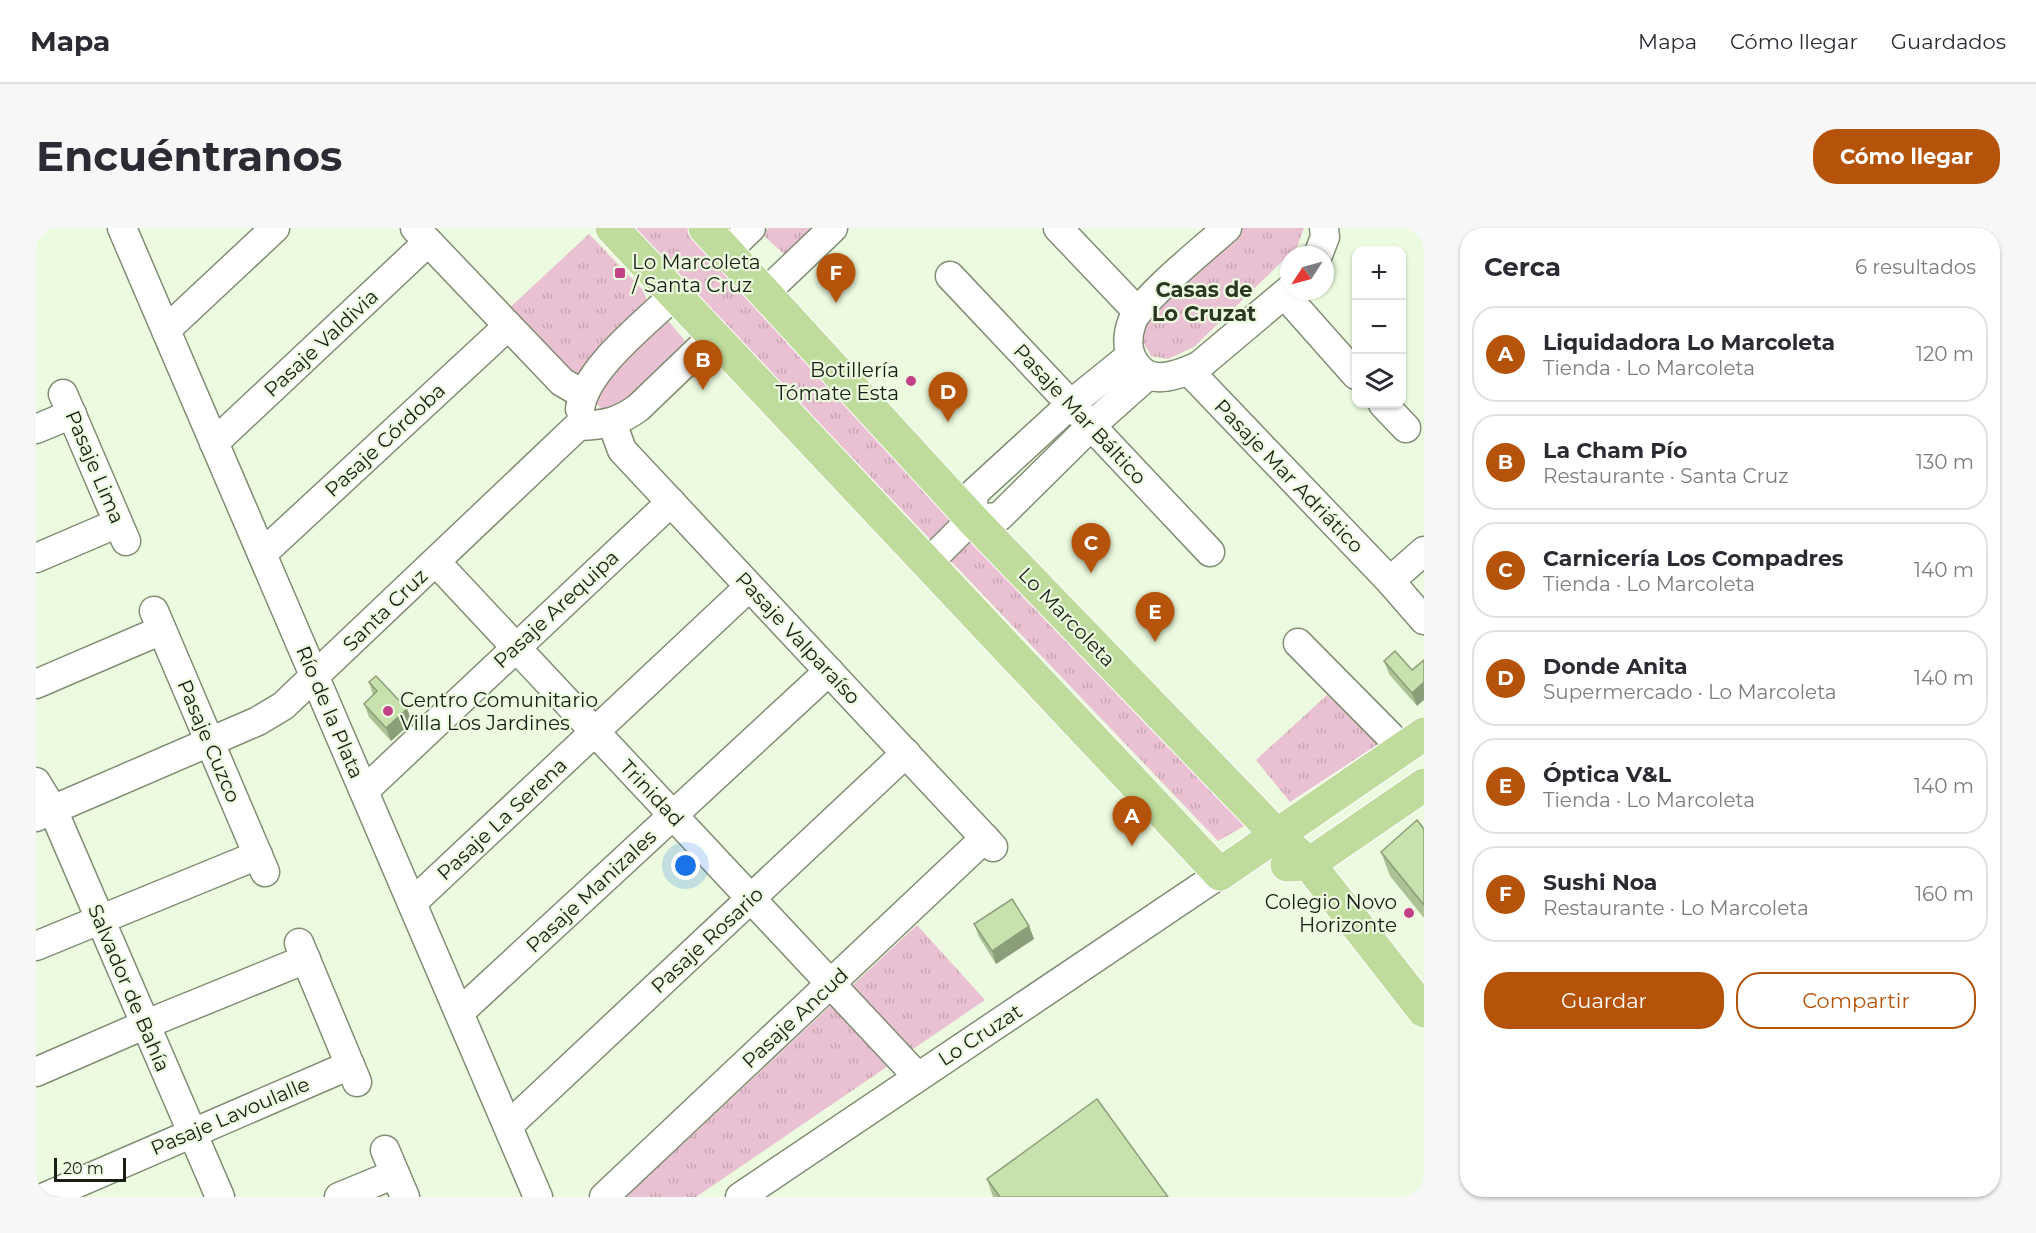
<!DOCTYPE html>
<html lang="es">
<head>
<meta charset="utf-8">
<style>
  :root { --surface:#fff; --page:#f7f7f7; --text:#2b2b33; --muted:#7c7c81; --line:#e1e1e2; --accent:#b45309 }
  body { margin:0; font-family:Montserrat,sans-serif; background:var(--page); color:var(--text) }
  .controls { position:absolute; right:18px; top:18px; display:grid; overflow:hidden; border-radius:12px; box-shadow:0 2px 4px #0004 }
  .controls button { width:54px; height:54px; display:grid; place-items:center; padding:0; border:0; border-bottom:2px solid var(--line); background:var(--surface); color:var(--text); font:30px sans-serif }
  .compass { position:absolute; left:1244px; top:18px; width:54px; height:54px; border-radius:50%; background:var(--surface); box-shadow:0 2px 4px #0004; rotate:234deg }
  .scale { position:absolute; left:18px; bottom:15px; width:72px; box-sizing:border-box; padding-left:6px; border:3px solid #191e15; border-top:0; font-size:16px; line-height:21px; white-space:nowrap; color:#191e15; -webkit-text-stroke:4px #ecfbdf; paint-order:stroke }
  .you { position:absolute; left:650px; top:638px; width:21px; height:21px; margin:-15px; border:4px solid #fff; border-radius:50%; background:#1a73e8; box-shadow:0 0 0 9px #1a73e833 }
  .badge { display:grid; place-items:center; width:39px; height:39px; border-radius:50%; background:var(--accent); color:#fff; font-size:20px; font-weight:700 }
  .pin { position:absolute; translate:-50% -50px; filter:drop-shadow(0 2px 3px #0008) }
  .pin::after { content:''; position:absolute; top:32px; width:21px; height:18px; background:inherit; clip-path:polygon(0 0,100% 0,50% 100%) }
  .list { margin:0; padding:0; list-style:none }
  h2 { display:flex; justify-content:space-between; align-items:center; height:78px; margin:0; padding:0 24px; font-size:26px }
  h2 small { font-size:20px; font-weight:400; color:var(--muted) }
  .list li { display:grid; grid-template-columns:39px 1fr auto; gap:18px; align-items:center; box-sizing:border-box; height:96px; margin:0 12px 12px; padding:0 12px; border:2px solid var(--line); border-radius:24px }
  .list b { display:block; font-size:22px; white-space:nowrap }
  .list p { margin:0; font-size:20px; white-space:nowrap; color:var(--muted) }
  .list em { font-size:20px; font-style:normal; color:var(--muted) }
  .actions { display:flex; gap:12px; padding:18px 24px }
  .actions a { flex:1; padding:14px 0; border:2px solid var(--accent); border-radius:24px; text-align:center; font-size:21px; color:var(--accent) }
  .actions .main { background:var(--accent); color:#fff }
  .icon { flex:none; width:33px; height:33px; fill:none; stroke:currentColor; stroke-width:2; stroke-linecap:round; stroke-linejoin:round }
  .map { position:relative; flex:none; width:1388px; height:969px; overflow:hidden; border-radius:24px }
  header { display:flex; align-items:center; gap:36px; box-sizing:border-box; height:84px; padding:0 30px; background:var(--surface); border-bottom:2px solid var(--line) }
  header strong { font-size:28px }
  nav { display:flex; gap:33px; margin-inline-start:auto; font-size:21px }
  .intro { display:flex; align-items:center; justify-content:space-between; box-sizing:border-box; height:144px; padding:0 36px }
  h1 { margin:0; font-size:42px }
  .button { padding:15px 27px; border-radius:24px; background:var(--accent); color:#fff; font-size:21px; font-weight:700 }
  main { display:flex; gap:36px; padding:0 36px }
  aside { flex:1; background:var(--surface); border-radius:24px; box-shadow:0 2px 4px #0004 }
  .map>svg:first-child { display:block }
</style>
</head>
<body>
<header>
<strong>Mapa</strong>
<nav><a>Mapa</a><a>Cómo llegar</a><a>Guardados</a></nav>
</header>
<div class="intro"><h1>Encuéntranos</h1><a class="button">Cómo llegar</a></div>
<main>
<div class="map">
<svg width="1388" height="969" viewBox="0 0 1388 969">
  <defs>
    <pattern id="park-tufts" width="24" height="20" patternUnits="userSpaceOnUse" patternTransform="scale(1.5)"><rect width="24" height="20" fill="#eac1d2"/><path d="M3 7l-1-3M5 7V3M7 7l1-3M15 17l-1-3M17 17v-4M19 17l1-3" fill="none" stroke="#c8a5b3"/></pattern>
  </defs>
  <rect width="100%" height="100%" fill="#ecfbdf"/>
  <polygon fill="#eac1d2" points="629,89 649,113 592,172 568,184 555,169"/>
  <g fill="url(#park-tufts)">
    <polygon points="597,0 654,0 1212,596 1182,613"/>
    <polygon points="733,0 778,0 749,27 726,6"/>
    <polygon points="1200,0 1268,0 1261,19 1158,119 1132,131 1115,128 1108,115 1107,95"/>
    <polygon points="553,6 606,61 611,72 610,77 545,143 536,148 470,83"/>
    <polygon points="1291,467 1344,515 1254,574 1220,532"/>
    <polygon points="881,697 949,772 660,969 590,969"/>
  </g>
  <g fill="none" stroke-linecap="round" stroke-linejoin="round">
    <g stroke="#818d74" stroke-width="31">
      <g id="minor">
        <polyline points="86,0 502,969"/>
        <polyline points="379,0 526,154 538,161 548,164"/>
        <polyline points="1022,0 1102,84"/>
        <path d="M1191 0C1171 18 1104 72 1096 94 1089 113 1092 132 1107 144 1122 156 1150 144 1164 137L1253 62"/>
        <polyline points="691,23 715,0"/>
        <polyline points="1282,27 1289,9 1288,0"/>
        <polyline points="914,48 1174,324"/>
        <polyline points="729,65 797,0"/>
        <polyline points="1249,67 1320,147"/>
        <polyline points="130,102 239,0"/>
        <polyline points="1153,143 1354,353 1388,392"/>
        <polyline points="27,166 90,313"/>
        <polyline points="1347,176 1370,200"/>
        <path d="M544 181C549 141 610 95 638 67"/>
        <polyline points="576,195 586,222 957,619"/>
        <polyline points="0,201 36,186"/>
        <polyline points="178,215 392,14"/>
        <polyline points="936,291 963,289 1055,198 1111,148"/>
        <polyline points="226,326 472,98"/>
        <polyline points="0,330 82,295"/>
        <polyline points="400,334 881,848"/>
        <polyline points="891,336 936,291 938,265 1035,176 1093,129"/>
        <polyline points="1354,353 1388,323"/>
        <polyline points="118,383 229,644"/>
        <polyline points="1262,415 1354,508 1365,522"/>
        <polyline points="0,456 126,402"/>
        <polyline points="0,554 17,582 184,969"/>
        <polyline points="328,563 635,274"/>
        <path d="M0 589 222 493 247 478 542 198C568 197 581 195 602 180L677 108"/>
        <polyline points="376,675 713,359"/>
        <polyline points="263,715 321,854"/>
        <polyline points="0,718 222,627"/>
        <polyline points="424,784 793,443"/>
        <polyline points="0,844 108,797 270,731"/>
        <polyline points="472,898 870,525"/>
        <polyline points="349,922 369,969"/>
        <polyline points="9,969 314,837"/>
        <polyline points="303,969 359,946"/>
        <polyline points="568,969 949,610"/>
        <polyline points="704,969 1184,646"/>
      </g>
    </g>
    <g stroke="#fff" stroke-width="35">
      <g id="major">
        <polyline points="576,0 1184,646"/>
        <polyline points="669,0 936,291 1241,607 1273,636 1388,783"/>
        <polyline points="1251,637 1273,636 1388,557"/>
        <polyline points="1184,646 1388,506"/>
      </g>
    </g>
    <use href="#minor" stroke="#fff" stroke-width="28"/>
    <use href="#major" stroke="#bfdc9c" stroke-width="33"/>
  </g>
  <g fill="#acc295">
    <polygon points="1348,433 1376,442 1381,478 1353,446"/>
    <polygon points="333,454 371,481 376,494 355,513 333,489 328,476 337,467"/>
    <polygon points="1388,601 1388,690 1354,648 1345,624"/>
    <polygon points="938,696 993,698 998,711 960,736 943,709"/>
    <polygon points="951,951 1132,969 957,969"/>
  </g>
  <g fill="#8c9e79">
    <polygon points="1388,454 1388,472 1381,478 1376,465"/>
    <polygon points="371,481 376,494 355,513 350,500"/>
    <polygon points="993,698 998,711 960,736 956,723"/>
  </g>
  <g fill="#c8e2ad" stroke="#8c9e79" stroke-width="1.5">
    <polygon points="1359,423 1376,442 1388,432 1388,454 1376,465 1348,433"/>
    <polygon points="340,448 371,481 350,500 328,476 341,463 333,454"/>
    <polygon points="1381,592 1388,601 1388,677 1345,624"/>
    <polygon points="976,671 993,698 956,723 938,696"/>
    <polygon points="1061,871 1132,969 964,969 951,951"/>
  </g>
  <g fill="#c34086" stroke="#ecfbdf" stroke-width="2">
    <rect x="578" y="39" width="12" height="12" rx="3"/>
    <circle cx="875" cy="153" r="6"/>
    <circle cx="352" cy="483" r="6"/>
    <circle cx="1373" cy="685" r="6"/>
  </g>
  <g text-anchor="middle" stroke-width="4.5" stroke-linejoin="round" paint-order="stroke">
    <g font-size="20" fill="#191e15" stroke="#ecfbdf" text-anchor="start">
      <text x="596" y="41">Lo Marcoleta<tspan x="596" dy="23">/ Santa Cruz</tspan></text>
      <text x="863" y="149" text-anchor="end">Botillería<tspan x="863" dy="23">Tómate Esta</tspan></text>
      <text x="364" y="479">Centro Comunitario<tspan x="364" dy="23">Villa Los Jardines</tspan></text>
      <text x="1361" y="681" text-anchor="end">Colegio Novo<tspan x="1361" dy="23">Horizonte</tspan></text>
    </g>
    <g font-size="20" fill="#191e15" stroke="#ecfbdf">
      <text transform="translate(285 115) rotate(-43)" y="7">Pasaje Valdivia</text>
      <text transform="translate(1044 186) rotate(47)" y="7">Pasaje Mar Báltico</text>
      <text transform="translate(349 212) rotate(-43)" y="7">Pasaje Córdoba</text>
      <text transform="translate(59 239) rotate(67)" y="7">Pasaje Lima</text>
      <text transform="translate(1253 248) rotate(46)" y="7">Pasaje Mar Adriático</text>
      <text transform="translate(520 381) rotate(-43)" y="7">Pasaje Arequipa</text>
      <text transform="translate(349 382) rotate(-44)" y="7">Santa Cruz</text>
      <text transform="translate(1031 389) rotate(46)" y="7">Lo Marcoleta</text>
      <text transform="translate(762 410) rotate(47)" y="7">Pasaje Valparaíso</text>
      <text transform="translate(294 484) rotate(67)" y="7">Río de la Plata</text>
      <text transform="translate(173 513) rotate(67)" y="7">Pasaje Cuzco</text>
      <text transform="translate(616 565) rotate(47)" y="7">Trinidad</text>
      <text transform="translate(466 591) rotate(-43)" y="7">Pasaje La Serena</text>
      <text transform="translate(555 663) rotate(-43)" y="7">Pasaje Manizales</text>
      <text transform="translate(671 712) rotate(-43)" y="7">Pasaje Rosario</text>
      <text transform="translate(93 760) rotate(67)" y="7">Salvador de Bahía</text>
      <text transform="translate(759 790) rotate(-43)" y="7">Pasaje Ancud</text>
      <text transform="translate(944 807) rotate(-33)" y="7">Lo Cruzat</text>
      <text transform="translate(194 888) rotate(-23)" y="7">Pasaje Lavoulalle</text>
    </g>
    <g font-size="21" font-weight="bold" fill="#2c3721" stroke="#ecfbdf">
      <text x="1168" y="69">Casas de<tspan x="1168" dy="24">Lo Cruzat</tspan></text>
    </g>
  </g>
</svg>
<div class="controls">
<button>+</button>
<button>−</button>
<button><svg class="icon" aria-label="layers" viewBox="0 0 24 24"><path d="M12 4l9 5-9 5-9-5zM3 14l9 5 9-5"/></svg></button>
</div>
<svg class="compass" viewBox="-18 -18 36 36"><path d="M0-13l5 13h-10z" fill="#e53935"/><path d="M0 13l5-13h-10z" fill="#7c7c81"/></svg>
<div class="scale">20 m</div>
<div class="you"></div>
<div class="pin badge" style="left:1096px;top:618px">A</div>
<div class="pin badge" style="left:667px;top:162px">B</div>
<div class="pin badge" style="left:1055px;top:345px">C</div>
<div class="pin badge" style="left:912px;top:194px">D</div>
<div class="pin badge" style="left:1119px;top:414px">E</div>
<div class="pin badge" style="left:800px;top:75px">F</div>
</div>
<aside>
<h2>Cerca<small>6 resultados</small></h2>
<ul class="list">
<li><span class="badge">A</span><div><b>Liquidadora Lo Marcoleta</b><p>Tienda · Lo Marcoleta</p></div><em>120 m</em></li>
<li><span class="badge">B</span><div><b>La Cham Pío</b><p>Restaurante · Santa Cruz</p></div><em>130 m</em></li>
<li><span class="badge">C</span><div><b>Carnicería Los Compadres</b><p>Tienda · Lo Marcoleta</p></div><em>140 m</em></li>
<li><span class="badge">D</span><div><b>Donde Anita</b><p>Supermercado · Lo Marcoleta</p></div><em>140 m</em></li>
<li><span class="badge">E</span><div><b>Óptica V&amp;L</b><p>Tienda · Lo Marcoleta</p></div><em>140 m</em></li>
<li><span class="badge">F</span><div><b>Sushi Noa</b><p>Restaurante · Lo Marcoleta</p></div><em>160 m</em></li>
</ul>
<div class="actions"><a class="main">Guardar</a><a>Compartir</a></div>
</aside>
</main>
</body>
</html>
